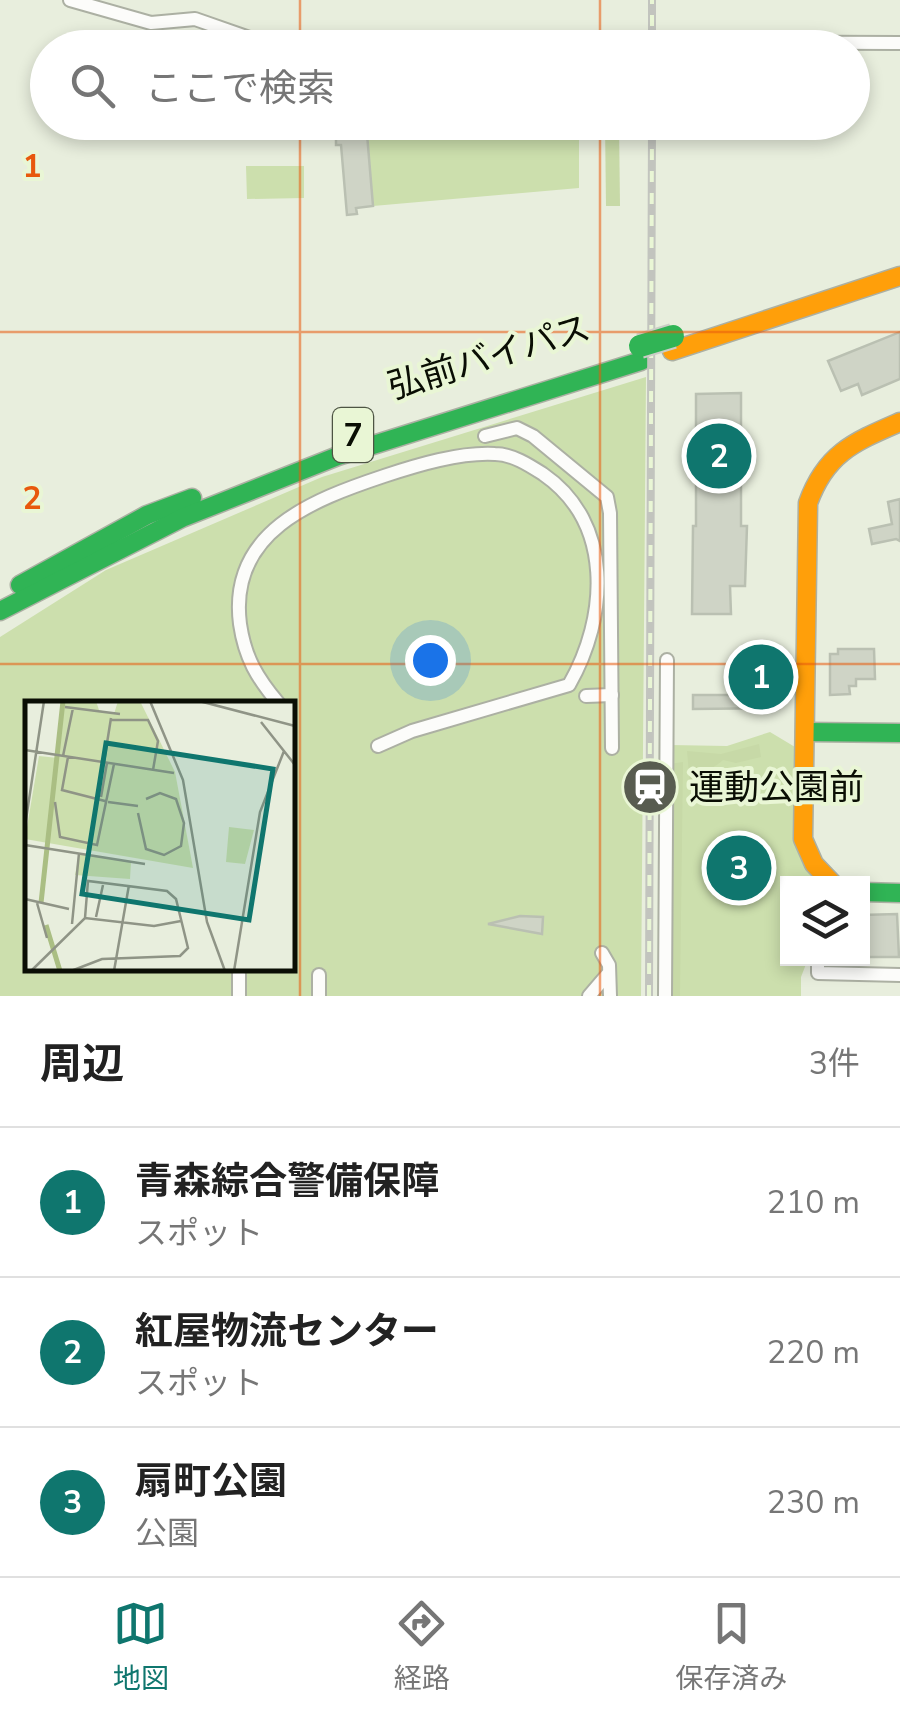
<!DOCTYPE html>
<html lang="ja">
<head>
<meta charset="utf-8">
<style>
  :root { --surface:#fff; --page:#f6f6f6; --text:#222; --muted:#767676; --line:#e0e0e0; --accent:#0f766e }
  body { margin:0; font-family:"Nunito Sans","Noto Sans JP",sans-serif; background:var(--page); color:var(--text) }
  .controls { position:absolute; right:30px; bottom:30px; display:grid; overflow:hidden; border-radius:0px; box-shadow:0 5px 15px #0003 }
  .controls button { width:90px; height:90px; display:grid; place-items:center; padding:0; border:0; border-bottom:2px solid var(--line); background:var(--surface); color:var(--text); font:50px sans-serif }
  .you { position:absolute; left:430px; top:660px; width:35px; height:35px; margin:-25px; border:8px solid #fff; border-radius:50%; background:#1a73e8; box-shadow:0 0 0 15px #1a73e833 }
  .badge { display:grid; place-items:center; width:65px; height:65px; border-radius:50%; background:var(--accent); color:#fff; font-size:32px; font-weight:700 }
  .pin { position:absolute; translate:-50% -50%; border:5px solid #fff; box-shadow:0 2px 10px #0006 }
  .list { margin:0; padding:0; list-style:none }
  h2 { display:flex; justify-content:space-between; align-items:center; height:130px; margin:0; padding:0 40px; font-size:42px }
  h2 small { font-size:32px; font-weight:400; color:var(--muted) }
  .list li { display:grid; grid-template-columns:65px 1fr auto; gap:30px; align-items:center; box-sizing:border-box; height:150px; padding:0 40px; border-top:2px solid var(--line) }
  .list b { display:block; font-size:38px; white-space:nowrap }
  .list p { margin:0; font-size:32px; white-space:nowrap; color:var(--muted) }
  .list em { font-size:32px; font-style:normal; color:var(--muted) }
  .icon { flex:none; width:55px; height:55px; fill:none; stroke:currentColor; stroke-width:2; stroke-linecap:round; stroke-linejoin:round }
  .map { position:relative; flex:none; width:900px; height:996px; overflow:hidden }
  .search { position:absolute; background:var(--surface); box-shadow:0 5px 15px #0003; left:30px; right:30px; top:30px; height:110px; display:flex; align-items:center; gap:25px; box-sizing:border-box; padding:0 35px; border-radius:55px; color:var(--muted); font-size:38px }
  .sheet { height:580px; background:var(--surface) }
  nav { display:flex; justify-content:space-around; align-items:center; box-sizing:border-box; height:140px; border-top:2px solid var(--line); background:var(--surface); font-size:28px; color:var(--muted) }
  nav a { display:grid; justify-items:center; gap:5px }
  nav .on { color:var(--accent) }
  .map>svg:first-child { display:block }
</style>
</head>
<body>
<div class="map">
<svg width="900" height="996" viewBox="0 0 900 996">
  <rect width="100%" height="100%" fill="#e8eedd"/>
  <g fill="#ccdfad" fill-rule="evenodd">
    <polygon points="366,123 579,123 579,188 373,206"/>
    <polygon points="246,166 304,166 304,198 247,199"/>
    <path d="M646 377 641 996H0V637L106 570 322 477ZM28 704H292V968H28Z"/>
    <polygon points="770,732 795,747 799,778 799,854 814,882 788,884 788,958 808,959 801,977 801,996 671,996 670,745 727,746"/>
  </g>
  <g fill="#c7d9a7">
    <polygon points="605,123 619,123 620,206 606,206"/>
    <path d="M759 744 761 757 736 763 723 760C711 771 703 769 690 785L687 751 721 754Z"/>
    <polygon points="683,762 680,996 670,996 670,764"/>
  </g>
  <g fill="#cfd4c6" stroke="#bac0b2" stroke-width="2.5">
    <polygon points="336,122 366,122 373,206 356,208 357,214 347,215 341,145 336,145 336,137 332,138 331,127 336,126"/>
    <polygon points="900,332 900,379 862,395 858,384 841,391 828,361"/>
    <polygon points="741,393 741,526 747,526 745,586 730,586 731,614 692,614 693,526 696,526 696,394"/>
    <polygon points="900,499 900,541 896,539 872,544 869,529 892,524 888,502"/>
    <polygon points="743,646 779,646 779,708 693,709 693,695 742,695"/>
    <polygon points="838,649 874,649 875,679 856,679 856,686 849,686 850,694 830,695 830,654 838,654"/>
    <polygon points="897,914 899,957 862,957 862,915"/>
    <polygon points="520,916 543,917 542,934 488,924"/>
  </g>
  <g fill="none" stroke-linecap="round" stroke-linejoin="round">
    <g stroke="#acb0a3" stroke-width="16">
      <g id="street">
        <polyline points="70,0 151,23 195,19 258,41 900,43"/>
        <polyline points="485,436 517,428 533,436 607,497 610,513 612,748"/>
        <polyline points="586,696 612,695"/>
        <path d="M279 704C257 678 245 658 240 624 228 532 312 500 384 476 417 465 460 452 495 454 512 454 529 465 543 474 614 523 608 617 569 685L412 731 378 746"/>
        <polyline points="602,953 609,965 610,996"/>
        <polyline points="818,958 818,973 900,975"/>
        <polyline points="319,975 319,996"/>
        <polyline points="239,996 239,974"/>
        <polyline points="589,996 607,975"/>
        <polyline points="665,996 667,660"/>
      </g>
    </g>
    <g stroke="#acb0a3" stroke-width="21">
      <g id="fast">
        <polyline points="20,585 147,515 192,498"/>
        <polyline points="0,611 182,518 338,456 641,361"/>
        <polyline points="805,732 900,733"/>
        <polyline points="862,892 900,893"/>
      </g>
    </g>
    <g stroke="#acb0a3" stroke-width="21">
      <g id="slow">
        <polyline points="672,351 900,276"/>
        <path d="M833 884 814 864 803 839 808 503C826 453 854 442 900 422"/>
      </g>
    </g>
    <use href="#street" stroke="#fcfcfa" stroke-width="12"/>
    <use href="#fast" stroke="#30b455" stroke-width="18"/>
    <use href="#slow" stroke="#ff9f0a" stroke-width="18"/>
    <g stroke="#c2c4be" stroke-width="8">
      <g id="rail">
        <polyline points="652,48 652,0"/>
        <polyline points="649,996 652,122"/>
      </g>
    </g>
    <use href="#rail" stroke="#e9f6d5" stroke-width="4" stroke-dasharray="11" stroke-linecap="butt"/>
    <g stroke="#cbcdc6" stroke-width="26" stroke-linecap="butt">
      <polyline id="fast-bridge" points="640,346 673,336"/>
    </g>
    <use href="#fast-bridge" stroke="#30b455" stroke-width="22"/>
  </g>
  <path fill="none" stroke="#e8590c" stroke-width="2.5" stroke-opacity="0.55" d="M300 0V48M600 0V48M300 122V996M600 122V996M0 332H900M0 664H900"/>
  <defs>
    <g id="station-disc" transform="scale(2.875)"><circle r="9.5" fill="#585c50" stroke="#e9f6d5"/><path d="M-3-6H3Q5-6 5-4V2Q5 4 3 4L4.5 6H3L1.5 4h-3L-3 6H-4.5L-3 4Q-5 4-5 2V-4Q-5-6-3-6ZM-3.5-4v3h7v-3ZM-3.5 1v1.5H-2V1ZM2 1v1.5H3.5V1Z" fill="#fff"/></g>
  </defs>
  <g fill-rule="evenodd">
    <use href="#station-disc" x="650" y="787"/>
  </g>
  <g text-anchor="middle" stroke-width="8" stroke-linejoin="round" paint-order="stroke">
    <rect fill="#e9f6d5" stroke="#4d5443" stroke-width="2.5" x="333" y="408" width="40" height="54" rx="8"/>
    <g font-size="32" font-weight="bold" fill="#0a0e04">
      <text x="353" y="446">7</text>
    </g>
    <g font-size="35" fill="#0a0e04" stroke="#e9f6d5">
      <text transform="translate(489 357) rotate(-17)" y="12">弘前バイパス</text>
    </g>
    <g font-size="35" fill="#0a0e04" stroke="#e9f6d5" text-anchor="start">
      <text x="689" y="799">運動公園前</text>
    </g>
  </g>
  <g transform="translate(25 701)">
    <rect width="270" height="270" fill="#e8eedd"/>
    <path d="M40 0H71L74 9 89 13 93 0H115L150 71 168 167 0 138 14 55 33 57ZM204 126 229 129 220 163 201 161ZM54 153 106 161 105 178 50 174Z" fill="#ccdfad"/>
    <path fill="none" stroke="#aabe83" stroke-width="5" d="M16 202 38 0M21 224 35 270"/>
    <path fill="none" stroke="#8f9486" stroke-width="2.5" d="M125 0 158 79 182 221 200 270M174 0 270 25M40 6 95 13M86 19H123L133 40 128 69M236 21 270 64M0 49 149 72M38 55 48 7M43 56 37 89 80 100M79 61 86 17M76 96 82 62M30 101 35 136 72 144 89 63M83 101 113 105M113 112 121 148 139 154 156 145 159 122 151 98 135 92 121 98M0 125 19 0M0 144 120 163M0 198 44 208M12 202 22 237M71 216 78 184M47 223 54 152M6 270 60 217 129 225 156 220M46 270 77 258 155 255 163 247 151 198 142 190 63 180 60 217M89 270 104 184M209 270 235 111 259 50"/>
    <path fill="#0f766e" fill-opacity="0.15" stroke="#0f766e" stroke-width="5" d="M81 42 248 68 224 219 57 193Z"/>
    <rect width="270" height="270" fill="none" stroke="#0a0e04" stroke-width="5"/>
  </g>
  <g font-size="32" text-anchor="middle" font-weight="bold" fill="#e8590c" stroke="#e9f6d5" stroke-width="8" stroke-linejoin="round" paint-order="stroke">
    <text x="32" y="177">1</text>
    <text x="32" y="509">2</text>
  </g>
</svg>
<div class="controls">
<button><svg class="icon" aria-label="layers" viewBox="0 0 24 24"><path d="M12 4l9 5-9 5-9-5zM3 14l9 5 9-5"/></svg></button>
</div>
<div class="you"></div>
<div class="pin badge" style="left:761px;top:677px">1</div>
<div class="pin badge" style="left:719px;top:456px">2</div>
<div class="pin badge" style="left:739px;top:868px">3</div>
<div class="search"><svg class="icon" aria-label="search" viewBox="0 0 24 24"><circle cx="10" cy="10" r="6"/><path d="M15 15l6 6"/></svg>ここで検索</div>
</div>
<section class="sheet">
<h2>周辺<small>3件</small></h2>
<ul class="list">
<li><span class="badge">1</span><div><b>青森綜合警備保障</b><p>スポット</p></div><em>210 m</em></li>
<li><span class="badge">2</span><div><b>紅屋物流センター</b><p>スポット</p></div><em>220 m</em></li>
<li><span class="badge">3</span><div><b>扇町公園</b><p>公園</p></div><em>230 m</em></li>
</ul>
</section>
<nav>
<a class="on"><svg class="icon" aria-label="map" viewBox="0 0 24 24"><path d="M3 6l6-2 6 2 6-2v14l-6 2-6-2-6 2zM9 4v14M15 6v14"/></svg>地図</a>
<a><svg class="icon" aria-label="directions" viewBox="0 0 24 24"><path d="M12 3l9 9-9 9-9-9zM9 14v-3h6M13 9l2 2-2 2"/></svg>経路</a>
<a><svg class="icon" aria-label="saved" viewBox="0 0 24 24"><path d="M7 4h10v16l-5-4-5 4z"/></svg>保存済み</a>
</nav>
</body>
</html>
